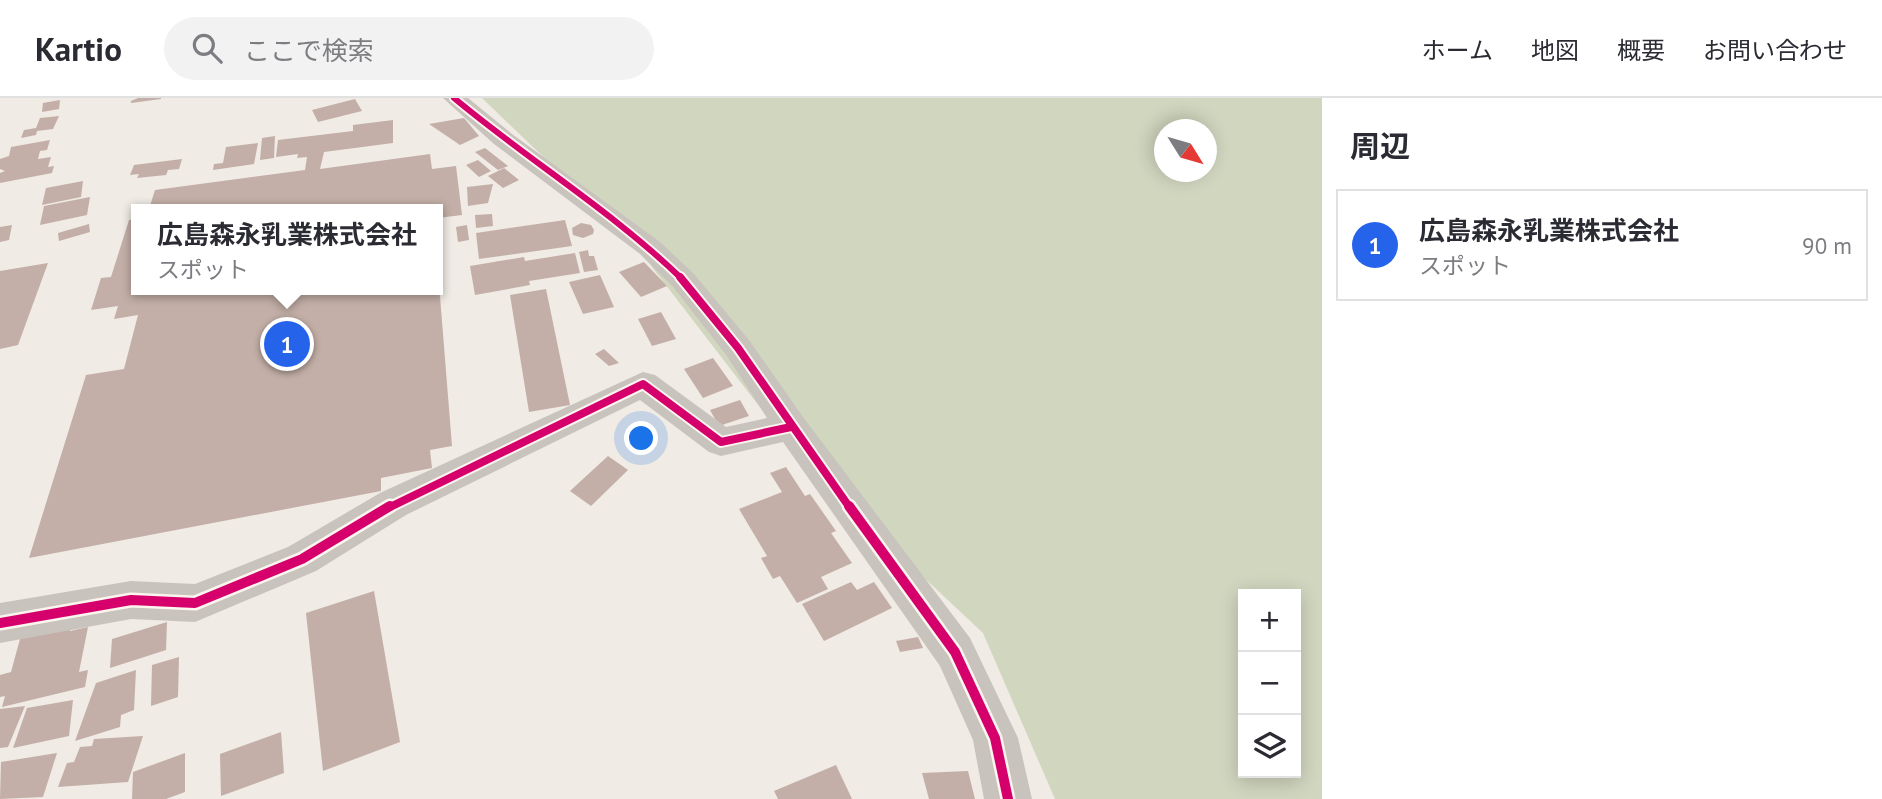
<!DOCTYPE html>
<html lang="ja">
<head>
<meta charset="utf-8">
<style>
  :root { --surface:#fff; --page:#f2f2f3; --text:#2b2b33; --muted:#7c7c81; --line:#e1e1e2; --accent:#2563eb }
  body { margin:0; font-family:"PT Sans","Noto Sans JP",sans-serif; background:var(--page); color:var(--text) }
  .controls { position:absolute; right:21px; bottom:21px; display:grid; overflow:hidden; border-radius:0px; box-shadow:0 4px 18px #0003 }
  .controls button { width:63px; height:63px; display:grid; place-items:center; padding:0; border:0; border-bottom:2px solid var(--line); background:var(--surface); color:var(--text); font:35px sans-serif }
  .compass { position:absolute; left:1154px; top:21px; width:63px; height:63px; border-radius:50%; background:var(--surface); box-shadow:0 4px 18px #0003; rotate:127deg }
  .you { position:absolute; left:642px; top:341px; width:24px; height:24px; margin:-18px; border:5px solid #fff; border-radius:50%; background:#1a73e8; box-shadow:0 0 0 10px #1a73e833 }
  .badge { display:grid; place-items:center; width:46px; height:46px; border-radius:50%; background:var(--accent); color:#fff; font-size:23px; font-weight:700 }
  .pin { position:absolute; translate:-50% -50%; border:4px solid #fff; box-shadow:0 2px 7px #0006 }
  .popup { position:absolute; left:131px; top:106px; width:312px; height:91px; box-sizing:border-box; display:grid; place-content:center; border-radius:0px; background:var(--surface); filter:drop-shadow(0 2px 5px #0005); font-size:23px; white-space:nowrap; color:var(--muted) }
  .popup b { font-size:26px; color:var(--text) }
  .popup::after { content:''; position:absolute; left:50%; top:100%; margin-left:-14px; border:14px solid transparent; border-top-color:var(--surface) }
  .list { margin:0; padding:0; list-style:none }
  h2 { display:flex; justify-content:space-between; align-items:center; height:91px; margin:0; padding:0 28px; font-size:30px }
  h2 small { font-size:23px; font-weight:400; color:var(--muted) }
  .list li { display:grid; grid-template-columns:46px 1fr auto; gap:21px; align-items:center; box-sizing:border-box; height:112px; margin:0 14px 14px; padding:0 14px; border:2px solid var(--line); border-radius:0px }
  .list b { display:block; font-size:26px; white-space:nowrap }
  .list p { margin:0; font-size:23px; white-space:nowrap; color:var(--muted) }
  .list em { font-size:23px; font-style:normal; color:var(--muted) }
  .icon { flex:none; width:38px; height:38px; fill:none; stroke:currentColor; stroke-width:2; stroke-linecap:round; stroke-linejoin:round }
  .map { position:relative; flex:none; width:1322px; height:701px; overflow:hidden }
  header { display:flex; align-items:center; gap:42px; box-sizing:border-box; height:98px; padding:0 35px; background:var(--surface); border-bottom:2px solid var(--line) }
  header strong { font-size:33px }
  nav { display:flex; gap:38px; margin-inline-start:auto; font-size:24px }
  .search { width:490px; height:63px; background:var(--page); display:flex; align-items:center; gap:18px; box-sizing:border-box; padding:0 24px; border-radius:38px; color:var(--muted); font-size:26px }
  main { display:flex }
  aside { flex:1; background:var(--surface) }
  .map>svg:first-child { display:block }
</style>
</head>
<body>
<header>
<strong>Kartio</strong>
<div class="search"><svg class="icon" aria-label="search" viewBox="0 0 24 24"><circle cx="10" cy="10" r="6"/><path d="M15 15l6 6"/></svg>ここで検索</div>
<nav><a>ホーム</a><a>地図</a><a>概要</a><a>お問い合わせ</a></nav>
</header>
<main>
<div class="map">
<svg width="1322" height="701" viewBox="0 0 1322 701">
  <rect width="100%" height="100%" fill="#f0ebe5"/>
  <path fill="#d1d6bf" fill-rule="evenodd" d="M482 0H1322V701H1055L983 535 806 369 635 147ZM1164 32H1206V74H1164ZM1243 496H1296V675H1243Z"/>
  <g fill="#c3afa7">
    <polygon points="138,0 161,0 161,1 131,5 131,3"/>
    <polygon points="355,1 362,13 318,24 312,12"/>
    <polygon points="60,2 59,11 42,14 43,5"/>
    <polygon points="59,18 53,31 37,33 36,37 21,40 24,32 36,30 40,20"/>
    <polygon points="464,20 479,38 460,47 429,26"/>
    <polygon points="393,22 393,45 324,54 320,71 430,56 432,71 456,68 462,117 438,120 438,111 149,111 155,92 305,72 307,59 297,60 298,56 276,59 278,42 353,33 353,27"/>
    <polygon points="275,38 274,60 260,62 262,40"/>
    <polygon points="50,42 47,52 40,53 38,61 51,59 48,69 54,68 52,75 0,85 0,75 5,73 0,71 0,61 9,58 11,49"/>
    <polygon points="258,45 254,66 213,72 214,66 223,65 226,49"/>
    <polygon points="485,50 508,68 498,72 475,54"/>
    <polygon points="182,61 179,71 168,72 166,77 137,80 139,76 130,77 134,67"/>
    <polygon points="478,62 491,73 479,79 466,67"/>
    <polygon points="504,70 519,82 503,90 488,78"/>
    <polygon points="83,83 81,99 42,107 46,90"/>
    <polygon points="493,86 488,105 468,108 467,89"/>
    <polygon points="90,99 87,117 40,127 44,108"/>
    <polygon points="492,116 493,128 476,130 475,117"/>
    <polygon points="136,121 136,192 438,192 439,186 452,348 430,352 432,370 381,380 381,393 29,460 86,277 124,271 138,217 114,221 118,208 91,212 101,180 111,179 129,122"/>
    <polygon points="565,122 572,148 479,161 476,135"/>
    <polygon points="581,125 591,127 594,132 593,136 583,140 573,137 572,130"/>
    <polygon points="89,126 90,134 59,143 58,135"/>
    <polygon points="12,127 9,142 0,144 0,129"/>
    <polygon points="467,127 469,142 458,144 456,129"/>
    <polygon points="588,152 589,158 594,158 598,172 584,174 579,154"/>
    <polygon points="575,155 580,175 529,183 530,187 475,197 470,168 524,159 525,163"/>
    <polygon points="644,164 667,188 641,199 619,174"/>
    <polygon points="48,165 18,247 0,251 0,173"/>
    <polygon points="600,177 614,209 583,216 569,184"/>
    <polygon points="546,191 570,307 529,314 510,197"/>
    <polygon points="661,214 676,241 652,248 638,221"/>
    <polygon points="604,251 619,265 609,268 595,256"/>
    <polygon points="713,260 733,288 703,300 684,271"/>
    <polygon points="740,302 749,318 719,328 710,312"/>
    <polygon points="608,358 628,372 591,408 570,393"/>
    <polygon points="786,369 805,398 810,396 836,433 831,435 852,465 821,479 828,491 797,505 780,478 773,481 761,460 767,458 739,411 782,394 770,375"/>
    <polygon points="851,484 857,492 874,484 892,510 824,543 802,506"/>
    <polygon points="374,493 400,644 323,673 306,515"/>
    <polygon points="72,523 70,533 88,529 79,574 88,572 85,589 2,609 5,598 0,599 0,577 11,574 20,541 54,534"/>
    <polygon points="167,524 166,552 110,570 112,541"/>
    <polygon points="918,539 923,550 900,554 896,543"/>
    <polygon points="179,559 178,599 151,608 152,567"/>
    <polygon points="136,572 134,612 121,617 120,629 75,643 96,585"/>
    <polygon points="73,602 69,638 13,650 27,610"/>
    <polygon points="25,608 8,649 0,650 0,611"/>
    <polygon points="281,634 284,675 221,698 220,656"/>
    <polygon points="143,638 128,684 58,689 67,665 74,664 80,649 92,648 94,641"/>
    <polygon points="57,655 43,699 0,701 1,664"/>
    <polygon points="185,655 185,694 166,701 132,701 133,674"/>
    <polygon points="836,667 852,701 778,701 774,693"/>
    <polygon points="968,673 975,701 929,701 922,675"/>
  </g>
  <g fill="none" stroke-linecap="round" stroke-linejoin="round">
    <polygon fill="#c9c3be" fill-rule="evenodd" points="443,0 468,0 512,36 660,144 694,176 749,242 803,319 970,540 1018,640 1032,701 984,701 973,642 940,568 783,344 721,358 709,354 640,302 406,417 316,473 195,524 131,521 0,545 0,505 131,483 195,486 288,449 380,395 643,274 655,277 726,329 767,320 727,258 674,190 640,156 494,46"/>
    <g stroke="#fbf5ee" stroke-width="10">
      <path id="cycleway-far2" d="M454 0C528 62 612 113 682 181"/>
    </g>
    <g stroke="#fbf5ee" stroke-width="12">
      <g id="cycleway-far1">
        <polyline points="680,179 738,250 850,410"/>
        <polyline points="388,410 643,286 721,344 791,329"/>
      </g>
    </g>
    <g stroke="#fbf5ee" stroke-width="15">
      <g id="cycleway">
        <polyline points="849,408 955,554 995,640 1008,701"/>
        <polyline points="0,525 131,502 195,505 302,461 390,408"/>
      </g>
    </g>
    <use href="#cycleway-far2" stroke="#d6006c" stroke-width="6"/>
    <use href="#cycleway-far1" stroke="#d6006c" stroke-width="8"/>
    <use href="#cycleway" stroke="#d6006c" stroke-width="10"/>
  </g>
</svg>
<div class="controls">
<button>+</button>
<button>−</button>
<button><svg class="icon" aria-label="layers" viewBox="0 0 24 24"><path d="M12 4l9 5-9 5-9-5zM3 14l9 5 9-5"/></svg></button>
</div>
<svg class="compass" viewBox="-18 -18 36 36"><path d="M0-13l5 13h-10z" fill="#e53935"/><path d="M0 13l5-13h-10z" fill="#7c7c81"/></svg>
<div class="you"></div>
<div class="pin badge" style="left:287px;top:246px">1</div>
<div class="popup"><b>広島森永乳業株式会社</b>スポット</div>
</div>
<aside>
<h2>周辺<small></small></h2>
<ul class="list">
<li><span class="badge">1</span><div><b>広島森永乳業株式会社</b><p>スポット</p></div><em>90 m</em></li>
</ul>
</aside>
</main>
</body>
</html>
